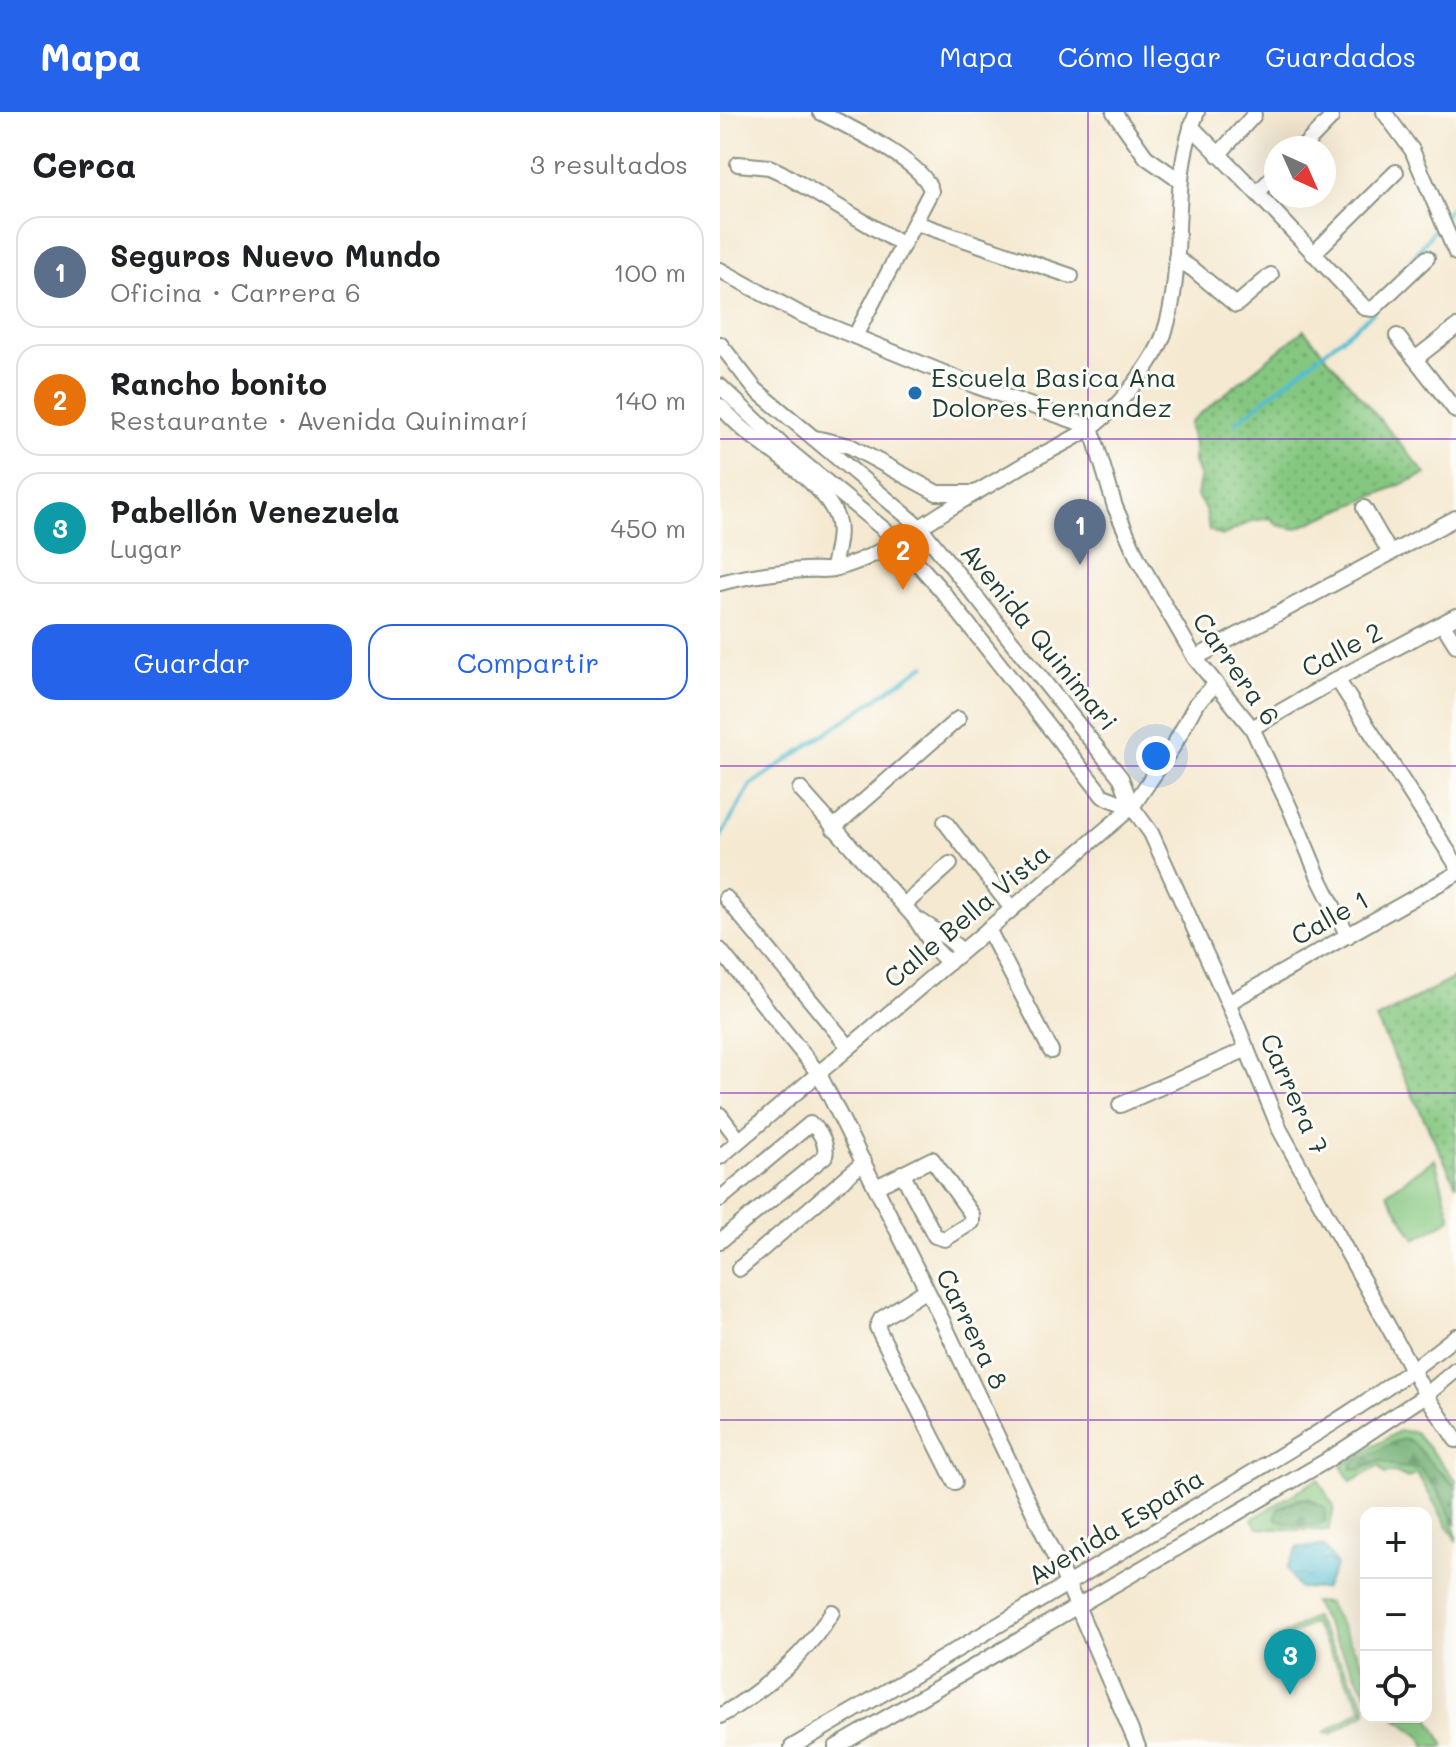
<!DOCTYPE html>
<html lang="es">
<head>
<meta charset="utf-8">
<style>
  :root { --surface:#fff; --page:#f6f6f6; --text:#202124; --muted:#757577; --line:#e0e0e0; --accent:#2563eb }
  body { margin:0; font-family:Mali,sans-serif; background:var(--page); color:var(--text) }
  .controls { position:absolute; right:24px; bottom:24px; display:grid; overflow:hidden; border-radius:16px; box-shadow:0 8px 32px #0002 }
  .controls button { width:72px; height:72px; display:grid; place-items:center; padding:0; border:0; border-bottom:2px solid var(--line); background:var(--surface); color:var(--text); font:40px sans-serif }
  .compass { position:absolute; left:544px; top:24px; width:72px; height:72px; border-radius:50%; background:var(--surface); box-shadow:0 8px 32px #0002; rotate:135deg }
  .you { position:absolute; left:436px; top:644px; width:28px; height:28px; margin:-20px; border:6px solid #fff; border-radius:50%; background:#1a73e8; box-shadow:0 0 0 12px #1a73e833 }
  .badge { display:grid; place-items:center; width:52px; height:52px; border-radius:50%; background:var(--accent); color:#fff; font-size:26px; font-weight:700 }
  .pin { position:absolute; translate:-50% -66px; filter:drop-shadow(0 2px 4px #0008) }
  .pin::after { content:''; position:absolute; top:42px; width:28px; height:24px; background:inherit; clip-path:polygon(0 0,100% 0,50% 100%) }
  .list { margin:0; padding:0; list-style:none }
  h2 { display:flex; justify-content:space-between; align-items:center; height:104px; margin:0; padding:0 32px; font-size:34px }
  h2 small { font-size:26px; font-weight:400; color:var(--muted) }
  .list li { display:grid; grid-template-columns:52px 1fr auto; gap:24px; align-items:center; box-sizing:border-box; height:112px; margin:0 16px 16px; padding:0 16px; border:2px solid var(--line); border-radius:24px }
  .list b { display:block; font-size:30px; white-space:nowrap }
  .list p { margin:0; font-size:26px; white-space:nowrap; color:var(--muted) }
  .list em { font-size:26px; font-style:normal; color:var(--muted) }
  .actions { display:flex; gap:16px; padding:24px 32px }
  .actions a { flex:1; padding:18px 0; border:2px solid var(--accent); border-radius:24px; text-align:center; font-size:28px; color:var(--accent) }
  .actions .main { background:var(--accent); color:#fff }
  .icon { flex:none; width:44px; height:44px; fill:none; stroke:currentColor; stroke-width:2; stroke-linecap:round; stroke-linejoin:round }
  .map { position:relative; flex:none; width:736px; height:1635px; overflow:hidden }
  header { display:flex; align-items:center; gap:48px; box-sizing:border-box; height:112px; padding:0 40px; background:var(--accent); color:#fff }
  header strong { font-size:38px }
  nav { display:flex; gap:44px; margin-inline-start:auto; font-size:28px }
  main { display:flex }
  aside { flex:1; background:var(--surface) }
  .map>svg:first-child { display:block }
</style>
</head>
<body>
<header>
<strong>Mapa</strong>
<nav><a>Mapa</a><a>Cómo llegar</a><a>Guardados</a></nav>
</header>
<main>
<aside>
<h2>Cerca<small>3 resultados</small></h2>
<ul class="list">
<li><span class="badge" style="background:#5c6f8a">1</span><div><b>Seguros Nuevo Mundo</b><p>Oficina · Carrera 6</p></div><em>100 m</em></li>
<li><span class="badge" style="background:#e8710a">2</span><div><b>Rancho bonito</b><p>Restaurante · Avenida Quinimarí</p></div><em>140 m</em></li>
<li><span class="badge" style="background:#0f9aa8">3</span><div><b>Pabellón Venezuela</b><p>Lugar</p></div><em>450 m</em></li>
</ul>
<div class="actions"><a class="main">Guardar</a><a>Compartir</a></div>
</aside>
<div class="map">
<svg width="736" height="1635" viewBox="0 0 736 1635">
  <defs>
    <pattern id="grass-dots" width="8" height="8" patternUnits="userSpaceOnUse" patternTransform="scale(2)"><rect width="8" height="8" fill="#85c780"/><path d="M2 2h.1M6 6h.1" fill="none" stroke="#6ca36a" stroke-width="1.8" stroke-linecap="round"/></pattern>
    <pattern id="forest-firs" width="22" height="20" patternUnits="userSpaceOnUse" patternTransform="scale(2)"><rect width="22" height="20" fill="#6cac6e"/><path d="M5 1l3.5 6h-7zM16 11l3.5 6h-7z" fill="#588d5b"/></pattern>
    <pattern id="water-ripples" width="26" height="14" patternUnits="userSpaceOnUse" patternTransform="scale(2)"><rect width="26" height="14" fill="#54bdd1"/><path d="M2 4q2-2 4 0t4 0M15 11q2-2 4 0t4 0" fill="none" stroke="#459baa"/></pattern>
  </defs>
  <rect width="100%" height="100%" fill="#fdfcf7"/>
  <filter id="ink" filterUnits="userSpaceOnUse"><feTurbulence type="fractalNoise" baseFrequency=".0125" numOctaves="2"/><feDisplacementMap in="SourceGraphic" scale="16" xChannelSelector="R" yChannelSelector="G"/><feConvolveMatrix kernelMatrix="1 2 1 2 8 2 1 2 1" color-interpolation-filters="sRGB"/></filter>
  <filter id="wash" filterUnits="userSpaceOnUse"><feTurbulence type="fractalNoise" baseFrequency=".006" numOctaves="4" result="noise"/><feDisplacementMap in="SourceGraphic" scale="32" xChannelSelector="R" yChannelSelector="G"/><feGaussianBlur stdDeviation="1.8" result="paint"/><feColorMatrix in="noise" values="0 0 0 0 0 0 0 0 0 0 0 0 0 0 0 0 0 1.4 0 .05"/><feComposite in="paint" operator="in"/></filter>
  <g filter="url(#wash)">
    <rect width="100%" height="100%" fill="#f5e9d1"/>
    <g fill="url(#grass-dots)" stroke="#52825a" stroke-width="2">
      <polygon points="584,218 706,362 575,417 558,413 551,406 532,409 502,424 489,418 486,399 477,384 480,366 474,350 474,333 469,311"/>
      <polygon points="736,865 736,1073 656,907"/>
    </g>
    <g fill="url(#forest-firs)" stroke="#467451" stroke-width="2">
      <path d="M683 1327 696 1332 707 1347 736 1375V1411L726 1398 720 1381 700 1357 676 1355 661 1349 640 1358 632 1357 631 1353C637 1346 673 1329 683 1327Z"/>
      <path d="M584 1386 605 1396 607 1405 602 1412C590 1416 565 1413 555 1406L558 1397Z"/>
    </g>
    <g fill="#85c780" stroke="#52825a" stroke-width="2" fill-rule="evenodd">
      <polygon points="715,1047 731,1107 695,1127 667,1081"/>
      <path d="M679 1319 695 1320 736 1368V1375C730 1366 721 1361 713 1353 690 1331 695 1316 659 1338 649 1344 639 1344 631 1353L632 1357 640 1358 661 1349 676 1355 700 1357C716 1376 736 1403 736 1428L697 1361 688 1366 675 1360 665 1362 659 1354 631 1370 621 1354Z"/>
      <path d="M598 1367 614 1395 609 1419 538 1416 532 1407ZM578 1386H589L605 1396V1409C595 1417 565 1414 555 1406L558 1397Z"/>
      <polygon points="593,1490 608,1491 646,1557 646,1580"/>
      <polygon points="594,1505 646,1593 646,1601 611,1622 605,1620 643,1597 593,1511 551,1535 552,1530"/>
      <polygon points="706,1601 725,1634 723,1635 706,1635 700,1624 675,1606 706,1605"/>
    </g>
    <polygon fill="url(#water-ripples)" stroke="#3a7d82" stroke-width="2" points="604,1434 617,1453 604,1477 578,1476 567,1456 578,1435"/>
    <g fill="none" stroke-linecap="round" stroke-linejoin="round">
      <g stroke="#54bdd1" stroke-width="4">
        <polyline points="725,103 736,88"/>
        <polyline points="682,161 720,110"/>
        <polyline points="515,311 653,201"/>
        <polyline points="0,726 31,673 205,553"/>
      </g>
    </g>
  </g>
  <g filter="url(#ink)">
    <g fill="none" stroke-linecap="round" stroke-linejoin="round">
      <g stroke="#8a9382" stroke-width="18">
        <g id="minor">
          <path d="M100 0C127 14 205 51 211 79L135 224"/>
          <polyline points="394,0 426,45 459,68"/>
          <polyline points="664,0 692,38 736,141"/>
          <polyline points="471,14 537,81 645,196 653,197 707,146"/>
          <polyline points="582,36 611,6"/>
          <polyline points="498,43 534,3"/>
          <polyline points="18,52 49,55 60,60 183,133"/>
          <polyline points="537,81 556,62"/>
          <polyline points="196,111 351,164"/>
          <polyline points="593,142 676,60"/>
          <polyline points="456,146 474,158 516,193 551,163"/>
          <polyline points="0,158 80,202 256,274 371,315 395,395 418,447 475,546 532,616 569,694 600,768 628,824"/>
          <polyline points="677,224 736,299"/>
          <polyline points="0,232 35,277 200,415 401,666 412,695 431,721 508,891 560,1018 706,1283 736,1328"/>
          <polyline points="695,247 736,215"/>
          <polyline points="0,274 64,335 178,429 222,479 383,684 412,695"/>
          <path d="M0 294C9 303 18 313 27 320 54 342 107 374 117 407 122 423 115 441 113 457"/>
          <polyline points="95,326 130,334 217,381 253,381"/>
          <polyline points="644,396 670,441"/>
          <path d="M0 471C27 464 56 460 84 458 94 457 105 459 114 457 153 448 189 422 222 401 246 386 271 372 295 358 319 343 346 332 370 316 396 299 434 251 444 222 468 150 447 71 477 0"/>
          <polyline points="723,512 736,533"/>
          <polyline points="475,546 736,406"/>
          <polyline points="617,567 736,752"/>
          <polyline points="532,616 617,567 736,504"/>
          <polyline points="80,677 195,806 215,837 229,851"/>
          <polyline points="225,710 292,797"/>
          <polyline points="113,716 238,607"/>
          <polyline points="6,786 129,935"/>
          <polyline points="184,793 230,752"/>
          <polyline points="199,808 227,826 242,839"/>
          <polyline points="268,817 331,939"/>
          <polyline points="0,838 99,962 222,1208 348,1473 418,1635"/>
          <polyline points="508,891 736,762"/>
          <polyline points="400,993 527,937"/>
          <polyline points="0,1003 19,1028"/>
          <polyline points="0,1045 412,695 454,633 476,592 495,573"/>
          <polyline points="156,1075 212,1047 252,1103 252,1110 225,1127 215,1124 182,1061"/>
          <path d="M0 1087 90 1012C99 1016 108 1033 105 1044L0 1129"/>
          <polyline points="19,1157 144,1050"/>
          <polyline points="206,1178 161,1207 157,1215 235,1370"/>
          <path d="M0 1604C44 1578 85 1544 112 1500"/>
          <path d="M72 1635C208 1555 344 1475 478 1393 566 1340 656 1289 736 1224"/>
          <polyline points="116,1635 606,1349 706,1283 736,1258"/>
        </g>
      </g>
      <use href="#minor" stroke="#fff" stroke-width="14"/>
    </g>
  </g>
  <path fill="none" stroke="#7b2cbf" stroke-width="2" stroke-opacity="0.55" d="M368 0V1635M0 327H736M0 654H736M0 981H736M0 1308H736"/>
  <circle fill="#1f6fb2" stroke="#fdfcf7" stroke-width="3" cx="195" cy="281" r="8"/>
  <g text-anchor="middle" stroke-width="6" stroke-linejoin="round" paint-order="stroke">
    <g font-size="26" fill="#1f3d34" stroke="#fdfcf7" text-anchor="start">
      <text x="211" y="275">Escuela Basica Ana<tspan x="211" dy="30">Dolores Fernandez</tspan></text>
    </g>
    <g font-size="26" fill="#1f3d34" stroke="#fdfcf7">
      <text transform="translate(319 525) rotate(51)" y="9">Avenida Quinimari</text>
      <text transform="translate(622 538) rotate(-28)" y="9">Calle 2</text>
      <text transform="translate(516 557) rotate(55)" y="9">Carrera 6</text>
      <text transform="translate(247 804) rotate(-40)" y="9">Calle Bella Vista</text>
      <text transform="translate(610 806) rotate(-29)" y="9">Calle 1</text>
      <text transform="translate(574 982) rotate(66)" y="9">Carrera 7</text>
      <text transform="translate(252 1217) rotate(64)" y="9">Carrera 8</text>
      <text transform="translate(396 1415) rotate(-31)" y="9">Avenida España</text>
    </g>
  </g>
</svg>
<div class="controls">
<button>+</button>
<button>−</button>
<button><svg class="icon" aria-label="locate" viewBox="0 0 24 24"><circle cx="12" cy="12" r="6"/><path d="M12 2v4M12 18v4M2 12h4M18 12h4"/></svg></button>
</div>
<svg class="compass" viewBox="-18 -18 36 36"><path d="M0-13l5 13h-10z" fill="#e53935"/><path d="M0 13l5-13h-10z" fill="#757577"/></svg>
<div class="you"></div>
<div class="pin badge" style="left:360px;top:453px;background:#5c6f8a">1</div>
<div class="pin badge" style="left:183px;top:478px;background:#e8710a">2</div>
<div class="pin badge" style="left:570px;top:1583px;background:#0f9aa8">3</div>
</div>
</main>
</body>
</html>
